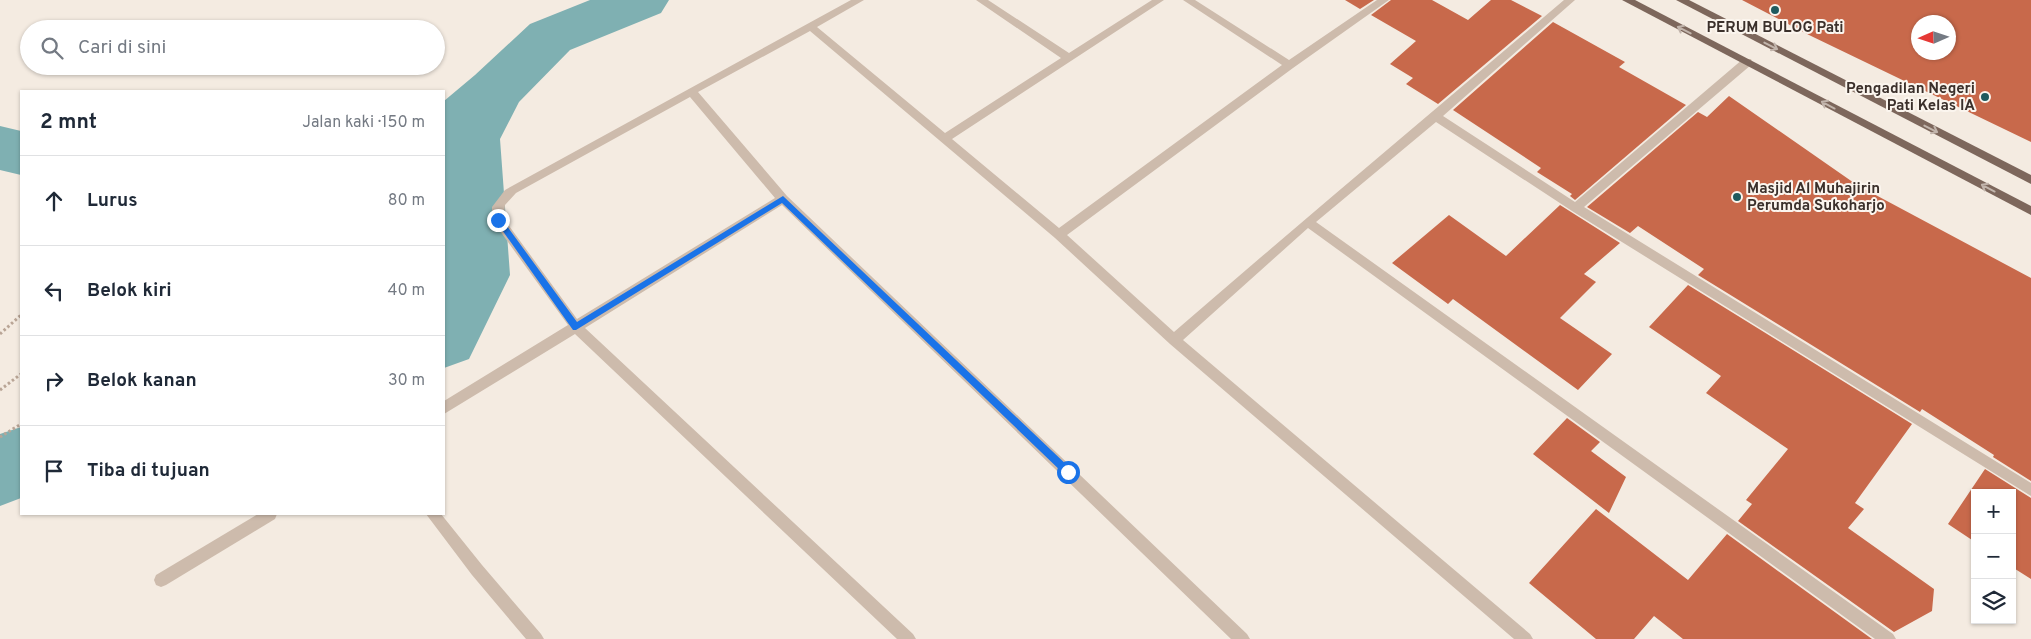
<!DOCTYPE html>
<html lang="id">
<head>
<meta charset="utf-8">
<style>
  :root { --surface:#fff; --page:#f2f2f3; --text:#1f2937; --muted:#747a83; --line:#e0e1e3 }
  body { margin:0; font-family:Overpass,sans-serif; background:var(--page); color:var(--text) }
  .controls { position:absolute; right:15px; bottom:15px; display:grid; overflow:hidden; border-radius:0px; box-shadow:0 1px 4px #0004 }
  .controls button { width:45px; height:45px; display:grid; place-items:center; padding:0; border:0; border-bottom:1px solid var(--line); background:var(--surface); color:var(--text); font:25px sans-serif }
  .compass { position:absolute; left:1911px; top:15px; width:45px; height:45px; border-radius:50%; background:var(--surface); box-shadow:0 1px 4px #0004; rotate:267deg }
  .stop { position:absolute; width:15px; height:15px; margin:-11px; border:4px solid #1a73e8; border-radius:50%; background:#fff }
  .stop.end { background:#1a73e8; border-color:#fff; box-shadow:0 1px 5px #0008 }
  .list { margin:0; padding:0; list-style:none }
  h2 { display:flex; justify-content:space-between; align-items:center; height:65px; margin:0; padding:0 20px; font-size:21px }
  h2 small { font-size:16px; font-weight:400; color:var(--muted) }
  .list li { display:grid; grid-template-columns:32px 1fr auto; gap:15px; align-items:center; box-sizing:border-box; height:90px; padding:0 20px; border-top:1px solid var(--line) }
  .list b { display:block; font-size:19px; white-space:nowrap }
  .list em { font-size:16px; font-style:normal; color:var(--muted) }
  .icon { flex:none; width:28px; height:28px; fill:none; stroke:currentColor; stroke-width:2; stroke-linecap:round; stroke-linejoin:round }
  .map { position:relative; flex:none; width:2031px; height:639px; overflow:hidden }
  .search { position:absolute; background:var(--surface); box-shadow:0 1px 4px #0004; left:20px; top:20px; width:425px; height:55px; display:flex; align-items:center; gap:12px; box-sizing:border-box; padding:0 18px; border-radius:28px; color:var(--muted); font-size:19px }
  .panel { position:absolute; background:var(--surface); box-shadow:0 1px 4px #0004; left:20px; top:90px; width:425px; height:425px; border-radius:0px }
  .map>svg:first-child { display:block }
</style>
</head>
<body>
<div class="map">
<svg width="2031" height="639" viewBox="0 0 2031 639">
  <rect width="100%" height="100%" fill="#f4ebe1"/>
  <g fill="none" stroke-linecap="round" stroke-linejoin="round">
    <g fill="#7fb0b2" fill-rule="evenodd">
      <polygon points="590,0 669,0 661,13 570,50 519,102 500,139 510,275 469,359 444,368 444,101 475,75 530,24"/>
      <polygon points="0,126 21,131 21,175 0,170"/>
      <polygon points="21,427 21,498 0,506 0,434"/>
    </g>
  </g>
  <g fill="#c8694b" fill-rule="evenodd">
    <polygon points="1345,0 1374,0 1360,9"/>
    <polygon points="1391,0 1432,0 1468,20 1491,0 1511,0 1542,16 1438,104 1406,84 1413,78 1390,64 1416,41 1371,15"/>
    <path d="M1742 0H2031V142L1809 35ZM1918 22H1948V52H1918Z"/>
    <polygon points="1553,22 1625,62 1619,67 1686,105 1575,200 1570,196 1572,194 1537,172 1541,168 1453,110"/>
    <polygon points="1729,96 1857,185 2031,278 2031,481 1993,457 1994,455 1922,409 1920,412 1698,275 1704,269 1638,226 1630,233 1587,207 1698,112 1707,117"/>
    <polygon points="1560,205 1620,243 1584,274 1596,282 1560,318 1612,354 1578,390 1453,299 1448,304 1392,263 1449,215 1506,256"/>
    <polygon points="1688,285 1912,424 1855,503 1864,509 1848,528 1934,589 1932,611 1894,632 1738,521 1752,504 1746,500 1788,449 1706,393 1721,376 1649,327"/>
    <polygon points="1567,418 1600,442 1591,451 1626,477 1609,513 1533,454"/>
    <polygon points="1985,469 2031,498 2031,579 2012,567 2012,493 1975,493 1975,542 1948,524"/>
    <polygon points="1596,509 1688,580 1727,534 1872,639 1683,639 1654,616 1634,639 1596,639 1529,583"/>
  </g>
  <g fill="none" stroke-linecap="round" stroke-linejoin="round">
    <g stroke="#b9a596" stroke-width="3" stroke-dasharray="2.5 2.5" stroke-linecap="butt">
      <polyline points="0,334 21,315"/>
      <polyline points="0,390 21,374"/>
      <polyline points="0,437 21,424"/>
    </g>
    <g fill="#cdbbac" fill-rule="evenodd">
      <path d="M851 0H864L817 27 945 133 1061 58 976 0H988L1069 53 1152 0H1164L952 139 1059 228 1282 65 1183 0H1195L1289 60 1377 0H1389L1293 68 1067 235 1174 332C1303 220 1434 111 1564 0H1575L1443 116 1575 202 1743 59H1751L1752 62 1751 65 1584 207 2031 483V496L1572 211 1436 122 1316 222 1893 634 1896 639H1875L1308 228 1183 340 1530 634 1533 639H1514L1170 344 1055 238 810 31 698 92 787 196 1247 634 1250 639H1231L782 205 585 328 913 634 916 639H897L575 334 444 414V401L568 325 492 220V207L505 190ZM690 97 775 198 577 319 504 219 505 205 516 193Z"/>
      <polygon points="258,514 277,514 275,519 166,585 161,587 156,585 154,580 156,575"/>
      <polygon points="426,514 441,514 482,565 541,634 544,639 526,639 472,575"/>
    </g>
    <g fill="#7d675c" fill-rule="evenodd">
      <polygon points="1622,0 1635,0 2031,206 2031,215"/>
      <polygon points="1676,0 1689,0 2031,175 2031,184"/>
    </g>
  </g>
  <defs><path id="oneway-shaft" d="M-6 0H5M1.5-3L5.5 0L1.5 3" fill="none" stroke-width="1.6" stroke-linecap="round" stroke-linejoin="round" transform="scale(1.25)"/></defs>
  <g stroke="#c2b5ac">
    <use href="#oneway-shaft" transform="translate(1684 30) rotate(-153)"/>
    <use href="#oneway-shaft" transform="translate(1771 46) rotate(27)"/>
    <use href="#oneway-shaft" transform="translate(1828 105) rotate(-152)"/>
    <use href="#oneway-shaft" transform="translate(1931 129) rotate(27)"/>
    <use href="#oneway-shaft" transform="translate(1988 188) rotate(-152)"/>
  </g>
  <polygon fill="#1a73e8" points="783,196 1071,469 1071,475 1065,475 782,203 576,330 573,330 495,220 498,218 501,218 577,322"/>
  <g fill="#1f5a5e" stroke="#fbf5ee" stroke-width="2">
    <circle cx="1775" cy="10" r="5"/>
    <circle cx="1985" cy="97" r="5"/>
    <circle cx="1737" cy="197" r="5"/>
  </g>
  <g text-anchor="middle" stroke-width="4" stroke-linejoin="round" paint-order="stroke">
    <g font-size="15" font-weight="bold" fill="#3b302b" stroke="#fbf5ee">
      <text x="1775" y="32">PERUM BULOG Pati</text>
      <text x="1975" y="93" text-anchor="end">Pengadilan Negeri<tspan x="1975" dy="17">Pati Kelas IA</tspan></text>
      <text x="1747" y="193" text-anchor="start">Masjid Al Muhajirin<tspan x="1747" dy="17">Perumda Sukoharjo</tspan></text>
    </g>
  </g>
</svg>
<div class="controls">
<button>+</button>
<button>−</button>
<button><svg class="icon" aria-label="layers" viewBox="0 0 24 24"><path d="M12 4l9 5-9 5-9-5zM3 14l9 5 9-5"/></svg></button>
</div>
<svg class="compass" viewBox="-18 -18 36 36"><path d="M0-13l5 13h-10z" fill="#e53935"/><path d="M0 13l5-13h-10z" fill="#747a83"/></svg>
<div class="stop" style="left:1068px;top:472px"></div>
<div class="stop end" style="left:498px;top:220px"></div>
<div class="search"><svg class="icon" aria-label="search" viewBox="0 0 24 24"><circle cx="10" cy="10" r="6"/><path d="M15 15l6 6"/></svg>Cari di sini</div>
<section class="panel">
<h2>2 mnt<small>Jalan kaki · 150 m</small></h2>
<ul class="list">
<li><svg class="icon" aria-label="ahead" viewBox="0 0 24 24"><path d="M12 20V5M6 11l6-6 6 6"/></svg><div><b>Lurus</b></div><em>80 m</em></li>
<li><svg class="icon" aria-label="left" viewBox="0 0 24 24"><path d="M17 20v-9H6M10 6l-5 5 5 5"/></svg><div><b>Belok kiri</b></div><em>40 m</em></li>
<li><svg class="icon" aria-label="right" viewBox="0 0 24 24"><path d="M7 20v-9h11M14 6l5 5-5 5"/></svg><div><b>Belok kanan</b></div><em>30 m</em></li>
<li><svg class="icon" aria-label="arrive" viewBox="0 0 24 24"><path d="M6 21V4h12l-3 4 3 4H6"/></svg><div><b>Tiba di tujuan</b></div></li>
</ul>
</section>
</div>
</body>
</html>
